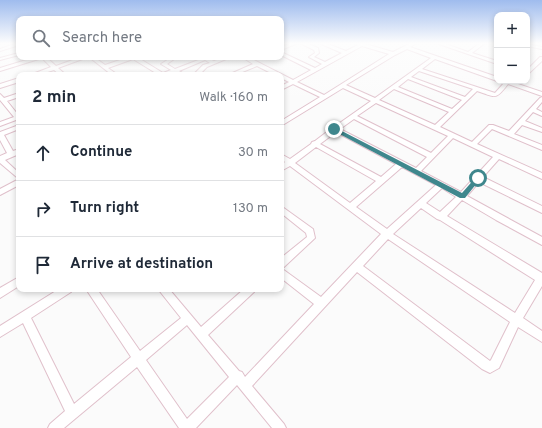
<!DOCTYPE html>
<html lang="en">
<head>
<meta charset="utf-8">
<style>
  :root { --surface:#fff; --page:#f6f6f7; --text:#1f2937; --muted:#747a83; --line:#e0e1e3 }
  body { margin:0; font-family:Overpass,sans-serif; background:var(--page); color:var(--text) }
  .controls { position:absolute; right:12px; top:12px; display:grid; overflow:hidden; border-radius:8px; box-shadow:0 2px 6px #0003 }
  .controls button { width:36px; height:36px; display:grid; place-items:center; padding:0; border:0; border-bottom:1px solid var(--line); background:var(--surface); color:var(--text); font:20px sans-serif }
  .stop { position:absolute; width:12px; height:12px; margin:-9px; border:3px solid #3f878d; border-radius:50%; background:#fff }
  .stop.end { background:#3f878d; border-color:#fff; box-shadow:0 1px 4px #0008 }
  .list { margin:0; padding:0; list-style:none }
  h2 { display:flex; justify-content:space-between; align-items:center; height:52px; margin:0; padding:0 16px; font-size:17px }
  h2 small { font-size:13px; font-weight:400; color:var(--muted) }
  .list li { display:grid; grid-template-columns:26px 1fr auto; gap:12px; align-items:center; box-sizing:border-box; height:56px; padding:0 16px; border-top:1px solid var(--line) }
  .list b { display:block; font-size:15px; white-space:nowrap }
  .list em { font-size:13px; font-style:normal; color:var(--muted) }
  .icon { flex:none; width:22px; height:22px; fill:none; stroke:currentColor; stroke-width:2; stroke-linecap:round; stroke-linejoin:round }
  .map { position:relative; flex:none; width:542px; height:428px; overflow:hidden }
  .search { position:absolute; background:var(--surface); box-shadow:0 2px 6px #0003; left:16px; top:16px; width:268px; height:44px; display:flex; align-items:center; gap:10px; box-sizing:border-box; padding:0 14px; border-radius:8px; color:var(--muted); font-size:15px }
  .panel { position:absolute; background:var(--surface); box-shadow:0 2px 6px #0003; left:16px; top:72px; width:268px; height:220px; border-radius:8px }
  .map>svg:first-child { display:block }
</style>
</head>
<body>
<div class="map">
<svg width="542" height="428" viewBox="0 0 542 428">
  <rect width="100%" height="100%" fill="#fbfbfb"/>
  <g fill="none" stroke-linecap="round" stroke-linejoin="round">
    <g stroke="#e0c0cb" stroke-width="2">
      <g id="minor">
        <polygon points="17,43 19,43 19,45 0,51 0,49"/>
        <polygon points="292,43 298,43 281,50 281,47"/>
        <path d="M300 43H306L318 48 319 53 314 57 325 62 342 53 319 43H325L346 51 358 45 355 43H362L393 52 411 43H417L410 47 497 77V81L435 59 422 69 495 93 504 83 500 81H509L542 92V96L508 84C495 101 496 97 477 91L440 127 472 142 489 125H493L509 131 540 98 542 97V102L536 109 542 112V116L533 112 525 121 542 128V132L522 125 514 134 542 145V150L492 129 477 144 542 173V179L499 159 483 177 542 206V213L479 182 467 196 542 237V245L496 220 462 200 447 216 542 273V286L523 318 542 331V342L518 327 499 368 490 373 482 369 357 272 252 386 284 424 286 428H272L237 385 196 428H179L137 367 64 428H48L50 424 65 411 23 323 0 337V326L59 289H73L71 292 31 318 74 404 131 357 86 289H97L140 351 181 318 158 289H169L201 327 244 289H256L254 292 208 335 239 371 242 372 245 377 314 304 281 278V258L307 237 306 233 281 213V206L313 229 315 238 284 267 281 268 321 297 381 234 290 166 281 171V165L285 162 281 159V154L290 159 311 144 312 142 315 141 332 128 334 127 371 101 343 88 281 126V121L320 97 293 84 281 90V86L289 82 281 78V75H275L257 66 235 75H228L253 64 242 57H248L293 80 311 70 281 55V52L315 68 322 64 309 57 315 53 314 50ZM362 46 389 54 324 95 297 82ZM407 49 431 58 375 98 346 85 395 55ZM419 71 473 89 465 97 411 77ZM408 79 462 100 452 109 398 87ZM394 89 449 112 435 125 379 100ZM376 103 448 136 431 153 357 116ZM354 119 427 157 416 168 340 129ZM336 132 396 164 381 177 320 144ZM453 138 493 157 461 192 421 171ZM316 147 376 181 350 203 295 163ZM402 167 436 185 387 229 356 207ZM442 188 456 197 440 212 426 203ZM421 208 437 219 440 220 535 280 515 313 393 234ZM388 239 510 322 491 360 490 361 363 266ZM187 325 229 377 187 419 146 360Z"/>
        <polygon points="436,43 443,43 468,52 480,43 485,43 472,53 497,61 497,64"/>
        <polygon points="527,44 542,47 542,49 527,46"/>
        <polygon points="19,53 19,55 0,60 0,58"/>
        <polygon points="36,57 46,57 56,66 81,57 88,57 58,68 66,75 60,75 54,70 38,75 30,75 51,67 42,58 0,71 0,68"/>
        <polygon points="89,57 94,57 105,65 129,57 137,57 163,73 171,70 161,64 172,57 177,57 167,64 175,69 201,59 199,57 205,57 214,61 225,57 231,57 207,67 199,75 193,75 203,65 210,63 205,60 179,71 186,75 179,75 174,72 168,75 159,75 133,59 108,68 118,75 112,75"/>
        <polygon points="540,57 542,57 542,61 527,75 527,70"/>
        <polygon points="19,78 19,82 0,88 0,84"/>
        <polygon points="19,93 19,97 7,101 19,116 19,122 16,120 0,126 0,122 14,117 0,100 0,94 4,98"/>
        <polygon points="19,125 19,129 4,135 13,151 19,149 19,154 5,160 19,173 19,185 0,195 0,189 19,179 0,163 0,156 7,153 0,140 0,132"/>
        <polygon points="19,277 19,286 0,298 0,288"/>
      </g>
    </g>
    <use href="#minor" fill="#fff" fill-rule="evenodd"/>
  </g>
  <linearGradient id="sky" x2="0" y2="1"><stop stop-color="#9fbcee"/><stop offset="0.42" stop-color="#fdfdfd"/><stop offset="1" stop-color="#fdfdfd" stop-opacity="0"/></linearGradient>
  <rect width="542" height="103" fill="url(#sky)"/>
  <polygon fill="#3f878d" points="332,128 336,128 462,193 476,177 481,178 465,198 460,198 332,130"/>
</svg>
<div class="controls">
<button>+</button>
<button>−</button>
</div>
<div class="stop" style="left:478px;top:178px"></div>
<div class="stop end" style="left:334px;top:129px"></div>
<div class="search"><svg class="icon" aria-label="search" viewBox="0 0 24 24"><circle cx="10" cy="10" r="6"/><path d="M15 15l6 6"/></svg>Search here</div>
<section class="panel">
<h2>2 min<small>Walk · 160 m</small></h2>
<ul class="list">
<li><svg class="icon" aria-label="ahead" viewBox="0 0 24 24"><path d="M12 20V5M6 11l6-6 6 6"/></svg><div><b>Continue</b></div><em>30 m</em></li>
<li><svg class="icon" aria-label="right" viewBox="0 0 24 24"><path d="M7 20v-9h11M14 6l5 5-5 5"/></svg><div><b>Turn right</b></div><em>130 m</em></li>
<li><svg class="icon" aria-label="arrive" viewBox="0 0 24 24"><path d="M6 21V4h12l-3 4 3 4H6"/></svg><div><b>Arrive at destination</b></div></li>
</ul>
</section>
</div>
</body>
</html>
